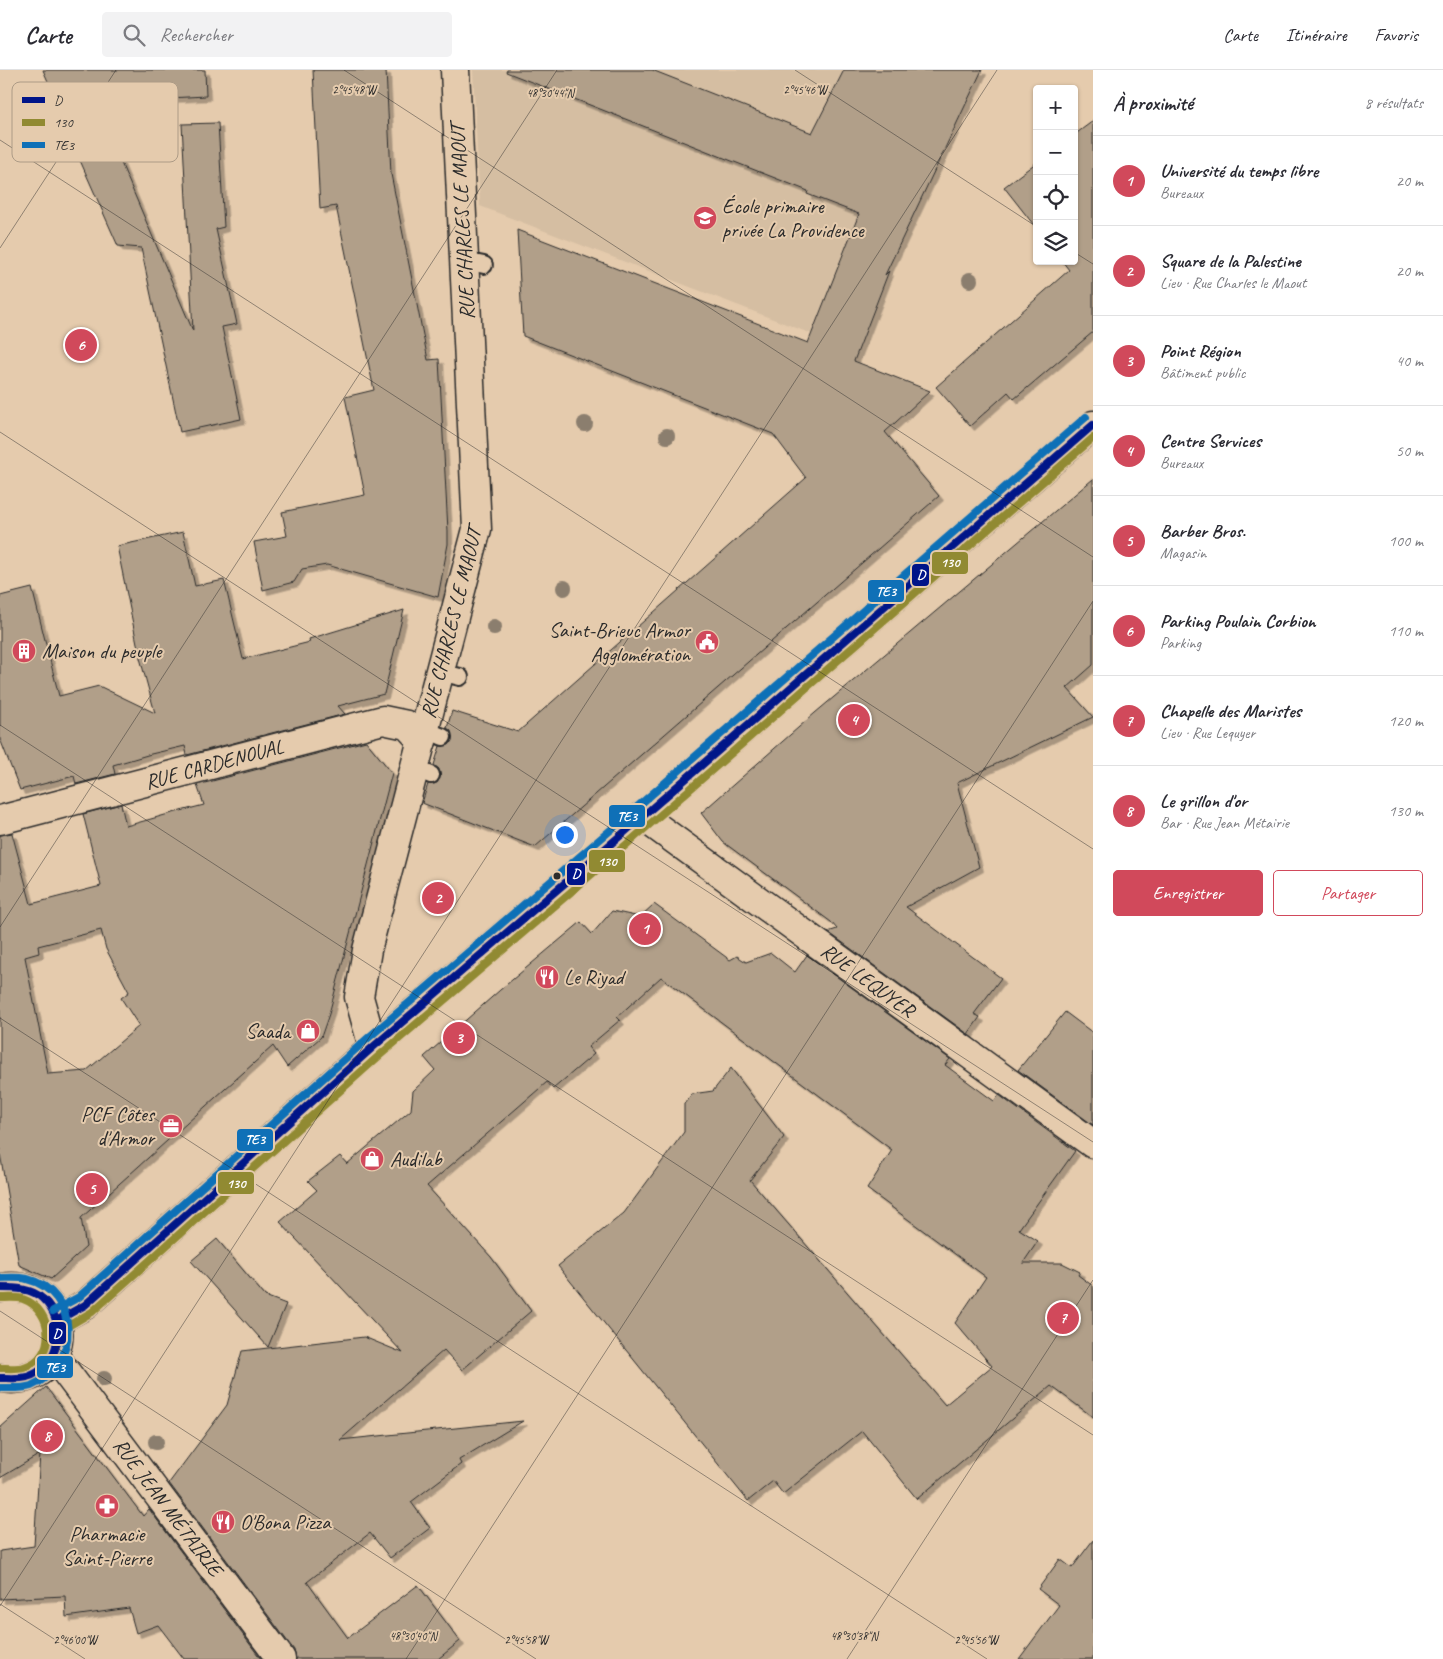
<!DOCTYPE html>
<html lang="fr">
<head>
<meta charset="utf-8">
<style>
  :root { --surface:#fff; --page:#f2f2f3; --text:#2b2b33; --muted:#7c7c81; --line:#e1e1e2; --accent:#d1495b }
  body { margin:0; font-family:Caveat,sans-serif; background:var(--page); color:var(--text) }
  .controls { position:absolute; right:15px; top:15px; display:grid; overflow:hidden; border-radius:5px; box-shadow:0 1px 4px #0004 }
  .controls button { width:45px; height:45px; display:grid; place-items:center; padding:0; border:0; border-bottom:1px solid var(--line); background:var(--surface); color:var(--text); font:25px sans-serif }
  .you { position:absolute; left:564px; top:764px; width:18px; height:18px; margin:-12px; border:4px solid #fff; border-radius:50%; background:#1a73e8; box-shadow:0 0 0 8px #1a73e833 }
  .badge { display:grid; place-items:center; width:32px; height:32px; border-radius:50%; background:var(--accent); color:#fff; font-size:16px; font-weight:700 }
  .pin { position:absolute; translate:-50% -50%; border:2px solid #fff; box-shadow:0 1px 5px #0006 }
  .list { margin:0; padding:0; list-style:none }
  h2 { display:flex; justify-content:space-between; align-items:center; height:65px; margin:0; padding:0 20px; font-size:21px }
  h2 small { font-size:16px; font-weight:400; color:var(--muted) }
  .list li { display:grid; grid-template-columns:32px 1fr auto; gap:15px; align-items:center; box-sizing:border-box; height:90px; padding:0 20px; border-top:1px solid var(--line) }
  .list b { display:block; font-size:19px; white-space:nowrap }
  .list p { margin:0; font-size:16px; white-space:nowrap; color:var(--muted) }
  .list em { font-size:16px; font-style:normal; color:var(--muted) }
  .actions { display:flex; gap:10px; padding:15px 20px }
  .actions a { flex:1; padding:11px 0; border:1px solid var(--accent); border-radius:5px; text-align:center; font-size:18px; color:var(--accent) }
  .actions .main { background:var(--accent); color:#fff }
  .icon { flex:none; width:28px; height:28px; fill:none; stroke:currentColor; stroke-width:2; stroke-linecap:round; stroke-linejoin:round }
  .map { position:relative; flex:none; width:1093px; height:1589px; overflow:hidden }
  header { display:flex; align-items:center; gap:30px; box-sizing:border-box; height:70px; padding:0 25px; background:var(--surface); border-bottom:1px solid var(--line) }
  header strong { font-size:24px }
  nav { display:flex; gap:28px; margin-inline-start:auto; font-size:18px }
  .search { width:350px; height:45px; background:var(--page); display:flex; align-items:center; gap:12px; box-sizing:border-box; padding:0 18px; border-radius:5px; color:var(--muted); font-size:19px }
  main { display:flex }
  aside { flex:1; background:var(--surface) }
  .map>svg:first-child { display:block }
</style>
</head>
<body>
<header>
<strong>Carte</strong>
<div class="search"><svg class="icon" aria-label="search" viewBox="0 0 24 24"><circle cx="10" cy="10" r="6"/><path d="M15 15l6 6"/></svg>Rechercher</div>
<nav><a>Carte</a><a>Itinéraire</a><a>Favoris</a></nav>
</header>
<main>
<div class="map">
<svg width="1093" height="1589" viewBox="0 0 1093 1589">
  <defs>
    <filter id="shadow"><feDropShadow dx="4.5" dy="4.5" stdDeviation="0" flood-color="#0004"/></filter>
  </defs>
  <rect width="100%" height="100%" fill="#e5cbad"/>
  <filter id="ink" filterUnits="userSpaceOnUse"><feTurbulence type="fractalNoise" baseFrequency=".02" numOctaves="2"/><feDisplacementMap in="SourceGraphic" scale="10" xChannelSelector="R" yChannelSelector="G"/><feConvolveMatrix kernelMatrix="1 2 1 2 8 2 1 2 1" color-interpolation-filters="sRGB"/></filter>
  <g filter="url(#ink)">
    <polygon fill="#d5bea2" points="473,0 969,0 812,264 480,136"/>
    <g fill="#b19f89" stroke="#2b2b2b" fill-rule="evenodd" filter="url(#shadow)">
      <polygon points="43,0 205,0 206,26 95,32 193,261 182,54 218,53 224,157 216,159 237,254 222,257 241,349 180,362 141,178 118,176 55,34 58,34"/>
      <polygon points="313,0 386,0 391,104 428,290 439,289 448,461 448,474 438,527 327,495 302,499 294,512 263,520 254,472 287,466 282,442 365,425 345,327 374,320 336,136 320,139"/>
      <polygon points="507,0 652,0 812,63 844,0 982,0 885,205 889,201 854,291 930,321 885,362 939,426 535,777 422,733 428,714 437,713 440,708 439,699 434,695 440,676 449,675 452,670 451,661 447,658 452,641 518,662 806,408 773,364 523,266 517,160 808,273 859,144 807,124 808,121 506,2"/>
      <polygon points="1093,51 1093,262 1014,329 1008,322 970,356 936,317 1069,200 1062,191 1074,191 1074,65"/>
      <polygon points="1037,92 1037,159 1004,117"/>
      <polygon points="1093,409 1093,595 1067,618 1093,647 957,713 979,797 906,837 1001,908 974,944 980,947 968,964 828,862 837,859 831,852 723,772 701,743 815,643"/>
      <polygon points="183,462 195,516 224,510 243,589 310,572 309,569 404,540 384,624 338,636 345,644 187,685 185,676 151,684 113,695 115,704 76,714 74,706 20,720 0,669 0,526 32,518 59,626 99,616 155,643 140,588 117,476"/>
      <path d="M366 671 392 703 329 944 321 967 287 997 273 976 81 1148 86 1177 51 1209 19 1195 0 1083V765L12 763 31 834 101 816 83 744 121 734 126 756 165 745 204 735 197 715ZM101 860 106 879 129 922 121 928 139 956 86 1001 48 1004 25 887 39 883 38 876Z"/>
      <polygon points="654,834 730,890 737,886 746,892 771,883 795,902 807,885 950,989 945,995 994,1031 999,1025 1075,1081 1019,1159 1038,1171 1023,1193 1062,1193 1080,1202 1078,1205 1093,1216 1093,1347 1051,1316 917,1429 862,1361 783,1424 773,1411 748,1431 558,1196 624,1143 684,1062 684,1034 692,1024 713,1021 731,998 784,1067 750,1110 945,1335 992,1296 955,1253 986,1207 867,1119 892,1080 661,907 617,947 620,950 588,977 594,984 553,1019 547,1012 427,1116 491,1187 531,1241 462,1300 444,1280 340,1370 523,1351 459,1390 461,1394 411,1432 430,1458 390,1488 370,1463 307,1512 348,1568 418,1515 460,1571 438,1589 296,1589 294,1580 169,1413 227,1335 242,1281 364,1267 403,1283 280,1152 317,1120 308,1111 340,1086 347,1094 411,1040 413,1021 435,1000 424,987 500,920 581,852 592,864 612,841 640,847"/>
      <polygon points="1065,942 1093,963 1093,1055 1018,1000"/>
      <polygon points="217,1169 265,1226 286,1234 268,1277 191,1191"/>
      <polygon points="46,1317 143,1446 149,1439 261,1589 184,1589 158,1555 136,1563 129,1538 66,1547 65,1526 0,1529 0,1481 34,1476 40,1384 0,1408 0,1358"/>
      <polygon points="1093,1470 1093,1589 1019,1589 1059,1535 1038,1519 1060,1489 1072,1498"/>
    </g>
    <g fill="none" stroke-linecap="round" stroke-linejoin="round">
      <g stroke="#2b2b2b" stroke-width="20">
        <g id="lane">
          <polyline points="464,191 484,195"/>
          <polyline points="440,602 460,607"/>
          <polyline points="424,659 443,667"/>
          <polyline points="414,698 431,705"/>
        </g>
      </g>
      <g stroke="#2b2b2b" stroke-width="31">
        <g id="street">
          <polyline points="642,746 1093,1074"/>
          <polyline points="0,750 383,650 407,655 422,671"/>
          <polyline points="373,977 359,927 367,880 477,459 455,0"/>
          <polyline points="54,1286 281,1589"/>
        </g>
      </g>
      <g stroke="#2b2b2b" stroke-width="31">
        <g id="secondary">
          <path d="M0 1218C75 1205 81 1320 0 1308"/>
          <polyline points="58,1250 85,1235 373,977 620,766 1093,355"/>
        </g>
      </g>
      <use href="#lane" stroke="#e5cbad" stroke-width="16"/>
      <use href="#street" stroke="#e5cbad" stroke-width="28"/>
      <use href="#secondary" stroke="#e5cbad" stroke-width="28"/>
      <g stroke="#e5cbad" stroke-width="11">
        <g id="bus-1">
          <path d="M0 1218C15 1218 32 1218 43 1229 68 1252 60 1297 27 1307 19 1309 8 1308 0 1308"/>
          <polyline points="58,1250 85,1235 373,977 620,766 1093,355"/>
        </g>
      </g>
      <g stroke="#e5cbad" stroke-width="11">
        <g id="bus-2">
          <path d="M0 1228C7 1228 17 1227 23 1229 54 1240 57 1288 24 1297 17 1299 7 1298 0 1298"/>
          <polyline points="63,1259 92,1242 380,985 627,774 1093,368"/>
        </g>
      </g>
      <g stroke="#e5cbad" stroke-width="11">
        <g id="bus-3">
          <path d="M0 1208C9 1208 19 1207 27 1209 79 1222 82 1295 31 1316 22 1319 10 1318 0 1318"/>
          <polyline points="53,1241 79,1227 367,969 613,758 1086,347"/>
        </g>
      </g>
      <use href="#bus-1" stroke="#001489" stroke-width="8"/>
      <use href="#bus-2" stroke="#918a32" stroke-width="8"/>
      <use href="#bus-3" stroke="#0f70b7" stroke-width="8"/>
    </g>
    <g fill="#8b7e6e">
      <circle cx="970" cy="210" r="8"/>
      <circle cx="585" cy="354" r="8"/>
      <circle cx="667" cy="366" r="8"/>
      <circle cx="564" cy="518" r="8"/>
      <circle cx="494" cy="557" r="8"/>
      <circle cx="104" cy="1309" r="8"/>
      <circle cx="156" cy="1372" r="8"/>
    </g>
  </g>
  <path fill="none" stroke="#2b2b2b" stroke-width="1" stroke-opacity="0.45" d="M344 0 1093 487M795 0 1037 157M0 70 1093 779M0 178 116 0M1074 182 1093 194M0 362 1093 1072M0 655 1093 1365M0 857 557 0M0 948 987 1589M0 1241 536 1589M0 1534 85 1589M0 1536 997 0M406 1589 1093 531M847 1589 1093 1210"/>
  <defs>
    <g id="school-disc" transform="scale(1.25)"><circle r="9.5" fill="#d1495b" stroke="#e5cbad"/><path d="M0-5L7-2L0 1L-7-2ZM-4 1L0 2.5L4 1V4Q0 6-4 4Z" fill="#fff"/></g>
    <g id="civic-disc" transform="scale(1.25)"><circle r="9.5" fill="#d1495b" stroke="#e5cbad"/><path d="M-.6-6.5H3V-4.5H.6V-3L4-1V1h2V6H-6V1h2V-1L-.6-3ZM-1.2 2.5V6h2.4V2.5Z" fill="#fff"/></g>
    <g id="building-disc" transform="scale(1.25)"><circle r="9.5" fill="#d1495b" stroke="#e5cbad"/><path d="M-4-6H4V6H1V3H-1V6H-4ZM-2.5-4.3h1.7v1.8h-1.7ZM.8-4.3h1.7v1.8H.8ZM-2.5-1h1.7V.8h-1.7ZM.8-1h1.7V.8H.8Z" fill="#fff"/></g>
    <g id="restaurant-disc" transform="scale(1.25)"><circle r="9.5" fill="#d1495b" stroke="#e5cbad"/><path d="M-5-6h1v4h1v-4h1v4h1v-4h1v5L-1.5 .5V6h-2V.5L-5-1ZM5-6V6H3V1.5H1.5Q1.5-4 5-6Z" fill="#fff"/></g>
    <g id="shop-disc" transform="scale(1.25)"><circle r="9.5" fill="#d1495b" stroke="#e5cbad"/><path d="M-5-2.5h2.3a2.7 3.5 0 0 1 5.4 0H5L5.5 6h-11ZM-1.5-2.5h3a1.5 2.3 0 0 0-3 0Z" fill="#fff"/></g>
    <g id="office-disc" transform="scale(1.25)"><circle r="9.5" fill="#d1495b" stroke="#e5cbad"/><path d="M-6-3h4V-5.5h4V-3h4V5H-6ZM-1-4.5V-3h2v-1.5ZM-6 0V1H6V0Z" fill="#fff"/></g>
    <g id="pharmacy-disc" transform="scale(1.25)"><circle r="9.5" fill="#d1495b" stroke="#e5cbad"/><path d="M-2-6h4v4h4v4h-4v4h-4v-4h-4v-4h4Z" fill="#fff"/></g>
  </defs>
  <g fill-rule="evenodd">
    <use href="#school-disc" x="705" y="148"/>
    <use href="#civic-disc" x="707" y="572"/>
    <use href="#building-disc" x="24" y="581"/>
    <use href="#restaurant-disc" x="547" y="907"/>
    <use href="#shop-disc" x="308" y="961"/>
    <use href="#office-disc" x="171" y="1056"/>
    <use href="#shop-disc" x="372" y="1089"/>
    <use href="#pharmacy-disc" x="107" y="1436"/>
    <use href="#restaurant-disc" x="223" y="1452"/>
  </g>
  <circle fill="#2b2b2b" stroke="#e5cbad" stroke-width="2" cx="557" cy="806" r="4.5"/>
  <g text-anchor="middle" stroke-width="4" stroke-linejoin="round" paint-order="stroke">
    <g font-size="21" fill="#2b2b2b" stroke="#e5cbad" text-anchor="start">
      <text x="722" y="143">École primaire<tspan x="722" dy="24">privée La Providence</tspan></text>
      <text x="690" y="567" text-anchor="end">Saint-Brieuc Armor<tspan x="690" dy="24">Agglomération</tspan></text>
      <text x="42" y="588">Maison du peuple</text>
      <text x="564" y="914">Le Riyad</text>
      <text x="290" y="968" text-anchor="end">Saada</text>
      <text x="154" y="1051" text-anchor="end">PCF Côtes<tspan x="154" dy="24">d'Armor</tspan></text>
      <text x="390" y="1096">Audilab</text>
      <text x="240" y="1459">O'Bona Pizza</text>
      <text x="107" y="1471" text-anchor="middle">Pharmacie<tspan x="107" dy="24">Saint-Pierre</tspan></text>
    </g>
    <g font-size="21" fill="#2b2b2b" stroke="#e5cbad">
      <text transform="translate(462 152) rotate(-93)" y="7">RUE CHARLES LE MAOUT</text>
      <text transform="translate(451 553) rotate(-76)" y="7">RUE CHARLES LE MAOUT</text>
      <text transform="translate(214 694) rotate(-15)" y="7">RUE CARDENOUAL</text>
      <text transform="translate(868 910) rotate(36)" y="7">RUE LEQUYER</text>
      <text transform="translate(168 1437) rotate(53)" y="7">RUE JEAN MÉTAIRIE</text>
    </g>
  </g>
  <rect x="12" y="12" width="166" height="80" rx="8" fill="#e5cbad" stroke="#ad9b86" stroke-width="1"/>
  <rect x="22" y="27" width="23" height="6" fill="#001489"/>
  <rect x="22" y="49" width="23" height="7" fill="#918a32"/>
  <rect x="22" y="72" width="23" height="6" fill="#0f70b7"/>
  <g font-size="14" fill="#2b2b2b">
    <text x="54" y="35">D</text>
    <text x="54" y="57">130</text>
    <text x="54" y="80">TE3</text>
  </g>
  <g font-size="12" text-anchor="middle" fill="#2b2b2b" stroke="#e5cbad" stroke-width="4" stroke-linejoin="round" paint-order="stroke">
    <text x="805" y="24">2°45'46"W</text>
    <text x="354" y="24">2°45'48"W</text>
    <text x="550" y="27">48°30'44"N</text>
    <text x="413" y="1570">48°30'40"N</text>
    <text x="854" y="1570">48°30'38"N</text>
    <text x="75" y="1574">2°46'00"W</text>
    <text x="526" y="1574">2°45'58"W</text>
    <text x="976" y="1574">2°45'56"W</text>
  </g>
  <g stroke="#e5cbad" stroke-width="2">
    <rect x="931" y="481" width="38" height="24" rx="5" fill="#918a32"/>
    <rect x="911" y="493" width="19" height="24" rx="5" fill="#001489"/>
    <rect x="867" y="509" width="38" height="24" rx="5" fill="#0f70b7"/>
    <rect x="608" y="734" width="38" height="24" rx="5" fill="#0f70b7"/>
    <rect x="588" y="779" width="38" height="24" rx="5" fill="#918a32"/>
    <rect x="566" y="792" width="20" height="24" rx="5" fill="#001489"/>
    <rect x="236" y="1058" width="38" height="24" rx="5" fill="#0f70b7"/>
    <rect x="217" y="1101" width="38" height="24" rx="5" fill="#918a32"/>
    <rect x="48" y="1251" width="19" height="24" rx="5" fill="#001489"/>
    <rect x="36" y="1285" width="38" height="24" rx="5" fill="#0f70b7"/>
  </g>
  <g font-size="14" text-anchor="middle" font-weight="bold" fill="#fff">
    <text x="950" y="497">130</text>
    <text x="921" y="509">D</text>
    <text x="886" y="526">TE3</text>
    <text x="627" y="751">TE3</text>
    <text x="607" y="796">130</text>
    <text x="576" y="808">D</text>
    <text x="255" y="1074">TE3</text>
    <text x="236" y="1118">130</text>
    <text x="57" y="1268">D</text>
    <text x="55" y="1302">TE3</text>
  </g>
</svg>
<div class="controls">
<button>+</button>
<button>−</button>
<button><svg class="icon" aria-label="locate" viewBox="0 0 24 24"><circle cx="12" cy="12" r="6"/><path d="M12 2v4M12 18v4M2 12h4M18 12h4"/></svg></button>
<button><svg class="icon" aria-label="layers" viewBox="0 0 24 24"><path d="M12 4l9 5-9 5-9-5zM3 14l9 5 9-5"/></svg></button>
</div>
<div class="you"></div>
<div class="pin badge" style="left:645px;top:859px">1</div>
<div class="pin badge" style="left:438px;top:828px">2</div>
<div class="pin badge" style="left:459px;top:968px">3</div>
<div class="pin badge" style="left:854px;top:650px">4</div>
<div class="pin badge" style="left:92px;top:1119px">5</div>
<div class="pin badge" style="left:81px;top:275px">6</div>
<div class="pin badge" style="left:1063px;top:1248px">7</div>
<div class="pin badge" style="left:47px;top:1366px">8</div>
</div>
<aside>
<h2>À proximité<small>8 résultats</small></h2>
<ul class="list">
<li><span class="badge">1</span><div><b>Université du temps libre</b><p>Bureaux</p></div><em>20 m</em></li>
<li><span class="badge">2</span><div><b>Square de la Palestine</b><p>Lieu · Rue Charles le Maout</p></div><em>20 m</em></li>
<li><span class="badge">3</span><div><b>Point Région</b><p>Bâtiment public</p></div><em>40 m</em></li>
<li><span class="badge">4</span><div><b>Centre Services</b><p>Bureaux</p></div><em>50 m</em></li>
<li><span class="badge">5</span><div><b>Barber Bros.</b><p>Magasin</p></div><em>100 m</em></li>
<li><span class="badge">6</span><div><b>Parking Poulain Corbion</b><p>Parking</p></div><em>110 m</em></li>
<li><span class="badge">7</span><div><b>Chapelle des Maristes</b><p>Lieu · Rue Lequyer</p></div><em>120 m</em></li>
<li><span class="badge">8</span><div><b>Le grillon d'or</b><p>Bar · Rue Jean Métairie</p></div><em>130 m</em></li>
</ul>
<div class="actions"><a class="main">Enregistrer</a><a>Partager</a></div>
</aside>
</main>
</body>
</html>
